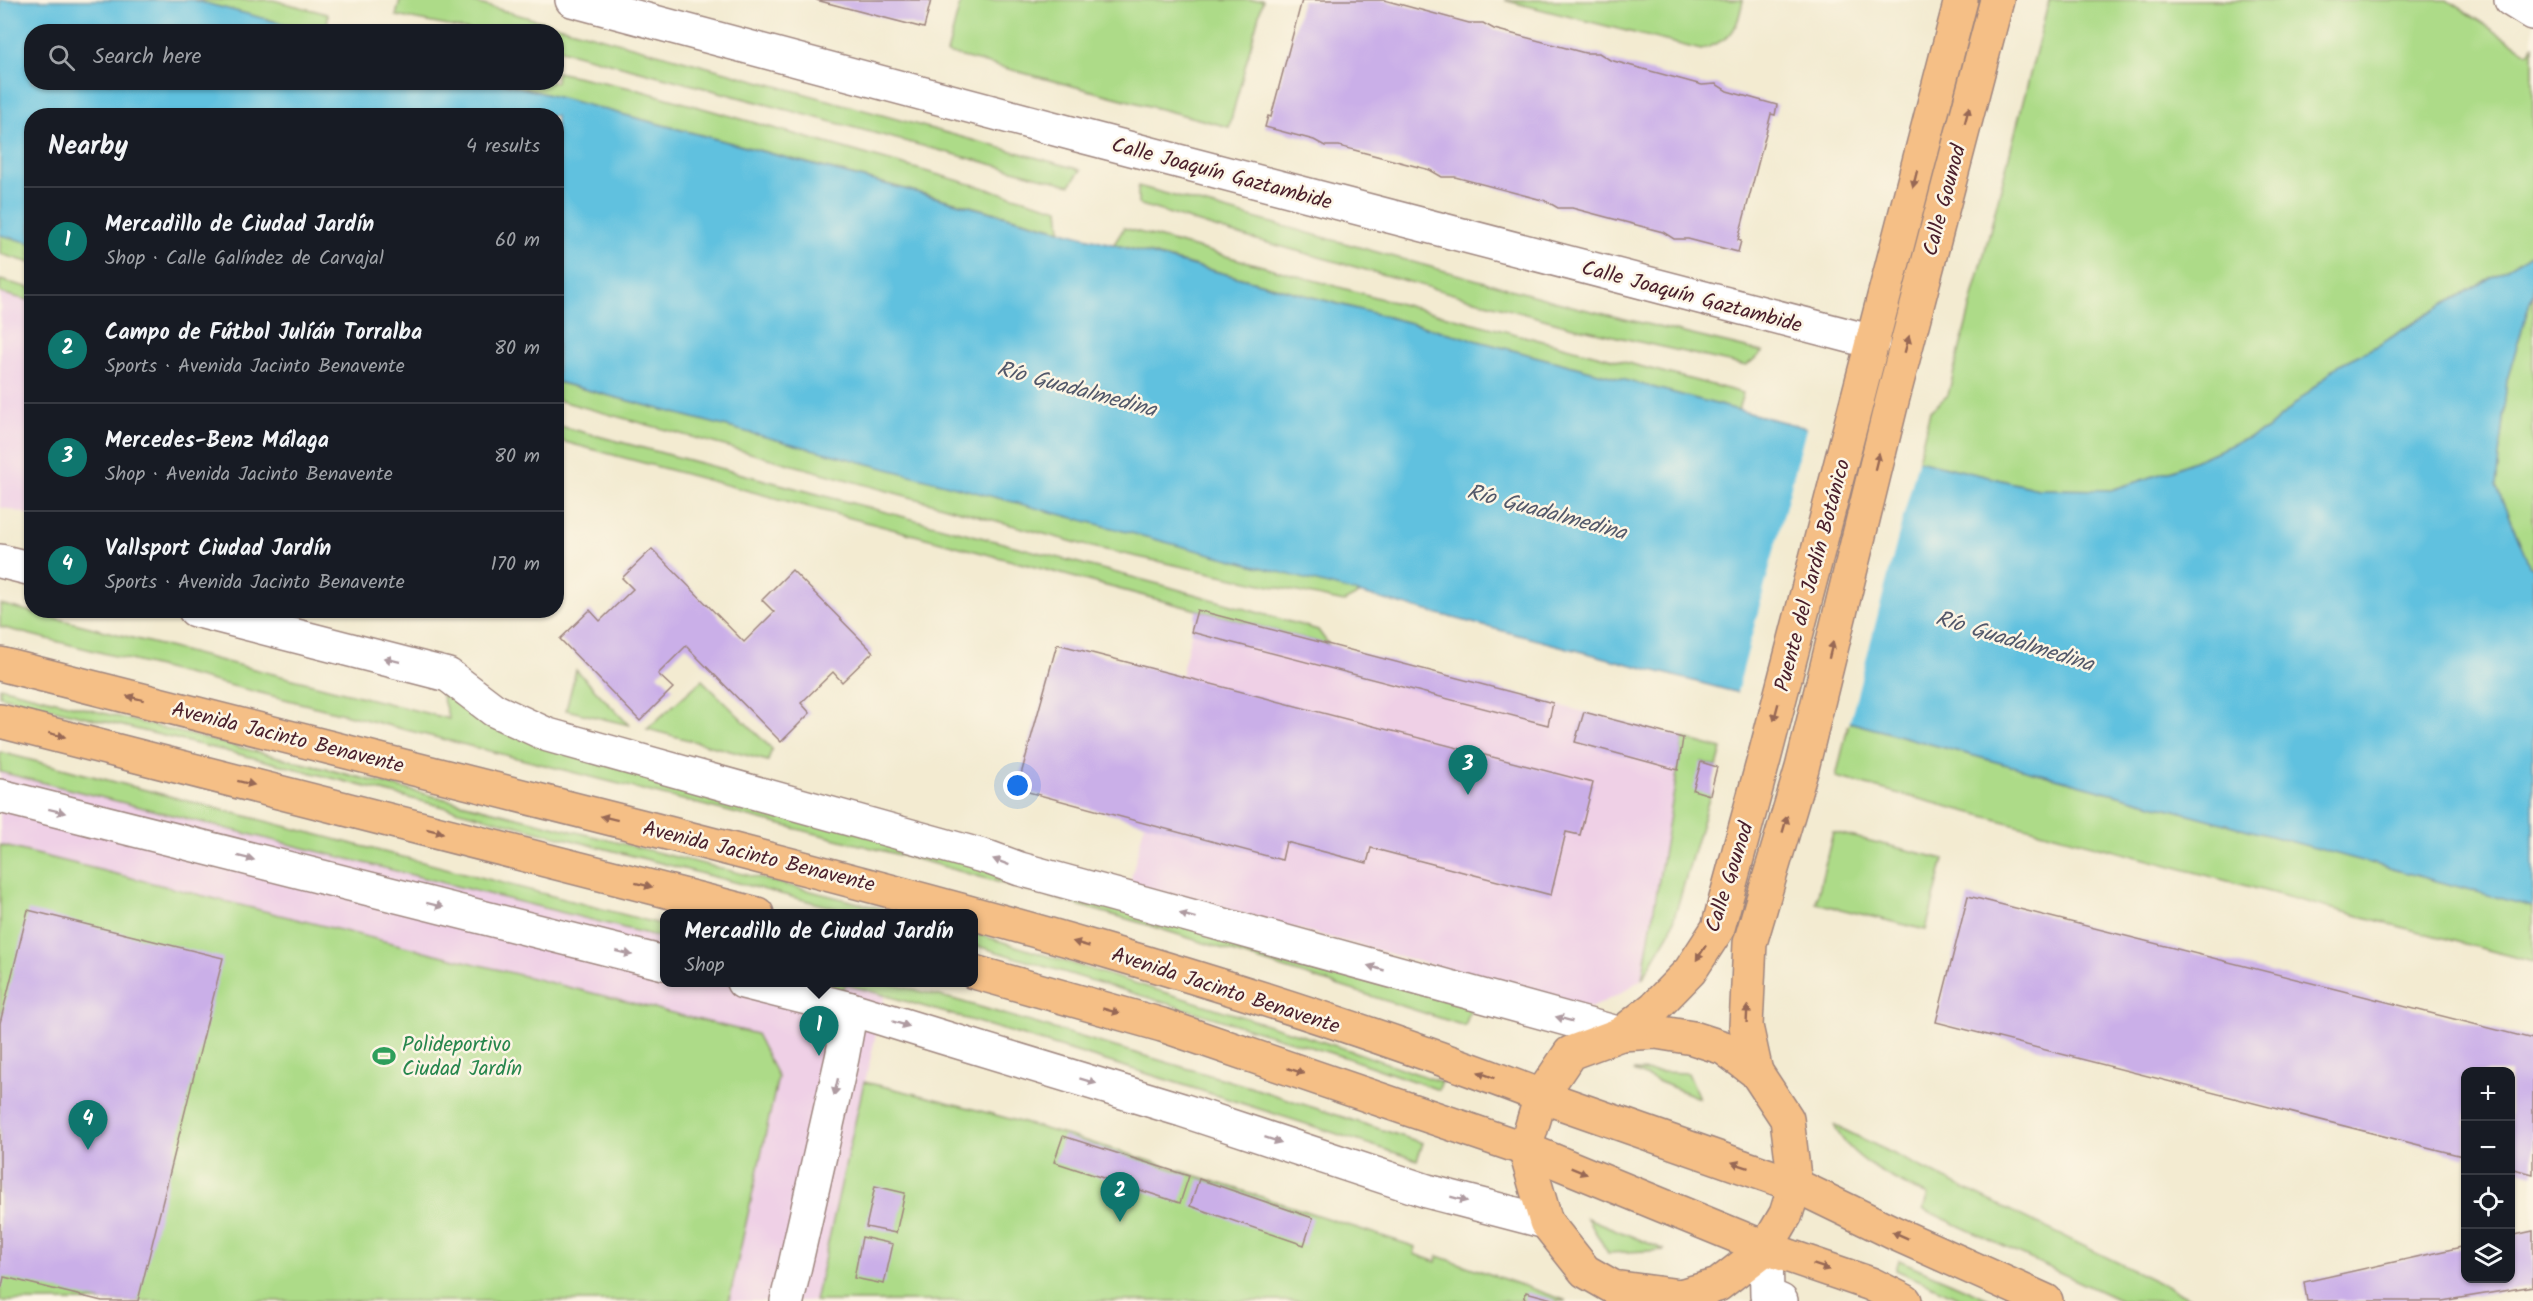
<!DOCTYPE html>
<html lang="en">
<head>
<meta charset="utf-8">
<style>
  :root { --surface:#171b24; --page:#20242c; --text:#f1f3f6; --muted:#9ea1a6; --line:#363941; --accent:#0f766e }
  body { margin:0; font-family:Kalam,sans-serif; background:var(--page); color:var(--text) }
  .controls { position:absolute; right:18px; bottom:18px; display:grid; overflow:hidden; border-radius:12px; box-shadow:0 2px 4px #0004 }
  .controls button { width:54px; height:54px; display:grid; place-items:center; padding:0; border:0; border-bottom:2px solid var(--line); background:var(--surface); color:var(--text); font:30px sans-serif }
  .you { position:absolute; left:1018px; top:786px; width:21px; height:21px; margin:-15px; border:4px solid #fff; border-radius:50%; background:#1a73e8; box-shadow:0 0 0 9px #1a73e833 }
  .badge { display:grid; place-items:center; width:39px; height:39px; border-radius:50%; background:var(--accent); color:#fff; font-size:20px; font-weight:700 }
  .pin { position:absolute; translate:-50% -50px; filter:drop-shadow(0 2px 3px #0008) }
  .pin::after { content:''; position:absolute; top:32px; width:21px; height:18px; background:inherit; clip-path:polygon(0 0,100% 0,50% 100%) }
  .popup { position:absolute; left:660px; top:909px; width:318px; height:78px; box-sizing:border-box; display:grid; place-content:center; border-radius:12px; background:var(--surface); filter:drop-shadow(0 2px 4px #0005); font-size:20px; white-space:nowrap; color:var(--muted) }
  .popup b { font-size:22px; color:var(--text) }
  .popup::after { content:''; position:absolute; left:50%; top:100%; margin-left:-12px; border:12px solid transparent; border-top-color:var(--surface) }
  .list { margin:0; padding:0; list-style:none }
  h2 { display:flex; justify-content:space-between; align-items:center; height:78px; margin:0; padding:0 24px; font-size:26px }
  h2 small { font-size:20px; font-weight:400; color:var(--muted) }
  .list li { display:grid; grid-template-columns:39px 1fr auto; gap:18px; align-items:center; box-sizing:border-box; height:108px; padding:0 24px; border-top:2px solid var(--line) }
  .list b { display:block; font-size:22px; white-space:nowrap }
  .list p { margin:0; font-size:20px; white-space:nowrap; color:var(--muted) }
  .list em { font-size:20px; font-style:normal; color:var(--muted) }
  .icon { flex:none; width:33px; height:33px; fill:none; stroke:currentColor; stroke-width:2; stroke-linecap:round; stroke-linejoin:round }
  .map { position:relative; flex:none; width:2533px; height:1301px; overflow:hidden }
  .search { position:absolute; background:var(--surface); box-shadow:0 2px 4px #0004; left:24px; top:24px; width:540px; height:66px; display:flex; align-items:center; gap:15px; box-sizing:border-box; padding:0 21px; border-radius:24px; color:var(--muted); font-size:22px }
  .panel { position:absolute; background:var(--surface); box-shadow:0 2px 4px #0004; left:24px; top:108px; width:540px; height:510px; border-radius:24px }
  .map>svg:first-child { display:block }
</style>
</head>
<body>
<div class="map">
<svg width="2533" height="1301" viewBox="0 0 2533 1301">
  <rect width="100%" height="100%" fill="#fcf5e5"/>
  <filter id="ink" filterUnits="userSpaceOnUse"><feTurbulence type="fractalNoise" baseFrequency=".0167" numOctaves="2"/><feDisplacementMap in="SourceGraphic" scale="12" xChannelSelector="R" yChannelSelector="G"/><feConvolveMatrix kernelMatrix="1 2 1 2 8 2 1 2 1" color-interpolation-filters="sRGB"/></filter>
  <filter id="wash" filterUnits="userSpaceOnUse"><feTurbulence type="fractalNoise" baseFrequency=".008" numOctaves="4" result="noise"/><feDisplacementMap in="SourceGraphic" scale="24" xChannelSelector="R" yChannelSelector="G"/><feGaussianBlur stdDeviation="1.35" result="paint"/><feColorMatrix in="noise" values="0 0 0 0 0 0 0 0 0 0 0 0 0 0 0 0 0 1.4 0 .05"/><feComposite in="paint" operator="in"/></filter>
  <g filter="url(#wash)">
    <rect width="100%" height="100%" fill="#f3ebd1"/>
    <g fill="#efd0e6">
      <polygon points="0,293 31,301 31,515 0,507"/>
      <polygon points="1197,610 1683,738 1642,979 1620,994 1590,1008 1130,883"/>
      <polygon points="0,772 664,938 664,982 803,983 841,998 845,984 885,995 815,1301 729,1301 778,1077 217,900 0,845"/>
    </g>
    <g fill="#addb88" stroke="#7c7d5a" stroke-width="1.5">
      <polygon points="193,0 273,0 328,14 327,31 312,31"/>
      <polygon points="400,0 465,0 1081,170 1070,185 557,49 556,32 474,31 396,16"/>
      <polygon points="961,0 1263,0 1229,127 947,53"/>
      <path d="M1504 0H1743C1736 34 1732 38 1701 50Z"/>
      <polygon points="2049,0 2447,0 2528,53 2533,46 2533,253 2426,315 2381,344 2340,364 2266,430 2173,470 2111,490 2038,489 1918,460 1930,411 1948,395"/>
      <polygon points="557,72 635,89 1059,209 1061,230 504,83 556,82"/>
      <polygon points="1138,186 1579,308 1763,352 1746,366 1569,326 1232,233 1138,204"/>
      <polygon points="1124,228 1393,302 1743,393 1738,410 1114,244"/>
      <polygon points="0,235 31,243 31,263 0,254"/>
      <polygon points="0,280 31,288 31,301 0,293"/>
      <polygon points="2533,292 2533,568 2529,565 2496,486 2507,380"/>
      <polygon points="556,382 1361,593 1344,602 1088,546 557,400"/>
      <polygon points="556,425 1166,586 1318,630 1329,645 557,440"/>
      <polygon points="0,604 449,719 441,693 507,733 1472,1005 1465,1026 1148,925 931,863 0,627"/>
      <polygon points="576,670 629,725 566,710"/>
      <polygon points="702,680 772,749 768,761 647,729"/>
      <polygon points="0,687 898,913 854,913 254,758 0,696"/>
      <polygon points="1849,722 2533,907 2533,962 1836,777"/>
      <polygon points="1683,738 1722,749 1717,767 1702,762 1710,795 1670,932 1642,979"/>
      <polygon points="0,752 664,925 664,938 0,772"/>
      <polygon points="1833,832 1944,859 1926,930 1816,903"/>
      <polygon points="0,845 756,1034 778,1077 729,1301 0,1301"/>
      <polygon points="974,933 1349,1050 1441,1082 1439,1090 1347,1058 974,945"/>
      <path d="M803 983H887L956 1000 1250 1087 1423 1143 1417 1160C1228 1098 1037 1038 845 984L841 999Z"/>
      <polygon points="1633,1071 1688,1073 1699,1098"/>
      <path d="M864 1082C1052 1124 1233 1189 1416 1247L1414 1254 1436 1262 1438 1256 1567 1301H815Z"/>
      <path d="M1834 1125 2197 1301H2121L1923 1209 1928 1195C1895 1181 1849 1159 1834 1125Z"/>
      <polygon points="1587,1218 1665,1250 1608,1253"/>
      <polygon points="1899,1260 1993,1301 1966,1301 1896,1270"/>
    </g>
    <polygon fill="#61c1df" stroke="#567085" stroke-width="1.5" points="0,0 193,0 312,31 32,32 32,82 504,83 1806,428 1918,460 2038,489 2111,490 2173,470 2266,430 2340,364 2381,344 2426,315 2533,253 2533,292 2507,380 2496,486 2529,565 2533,568 2533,907 1849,722 557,382 556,116 32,116 31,243 0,235"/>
    <polygon fill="#f3ebd1" points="1807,425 1919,457 1849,725 1736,696"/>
    <g id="blocks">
      <g fill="#caafe8">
        <polygon points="816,0 931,0 924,28"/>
        <polygon points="1302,0 1384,0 1469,23 1483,23 1494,29 1585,53 1599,53 1610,60 1702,85 1716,84 1727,91 1777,105 1775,115 1771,114 1770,118 1738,240 1741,241 1738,252 1688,239 1674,239 1663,232 1572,208 1558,208 1546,201 1455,177 1442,177 1430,170 1339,146 1325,146 1314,140 1265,127 1268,116 1271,117 1272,113"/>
        <polygon points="652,549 744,642 774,612 762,600 792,570 873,652 842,682 833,672 801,703 810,713 781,742 686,646 658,674 673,688 640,721 560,639 590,610 600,621 633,589 622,578"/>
        <polygon points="1197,610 1553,703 1548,725 1191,632"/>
        <polygon points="1057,644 1593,783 1580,835 1566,832 1551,895 1371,848 1367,863 1286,842 1282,860 1017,789"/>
        <polygon points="1584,712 1683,738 1678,770 1575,742"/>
        <polygon points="1701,762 1717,767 1710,795 1693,790"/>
        <polygon points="1968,896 2533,1039 2533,1174 2510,1168 2510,1072 2466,1072 2466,1157 1936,1022"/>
        <polygon points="28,910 223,958 138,1301 102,1301 4,1277 2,1287 0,1287 0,1023"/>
        <polygon points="1063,1136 1189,1176 1180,1203 1054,1162"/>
        <polygon points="1199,1179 1313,1218 1304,1245 1190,1206"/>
        <polygon points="875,1186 905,1193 896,1233 866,1227"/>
        <polygon points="2533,1231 2533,1286 2442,1301 2307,1301 2304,1282 2466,1246 2466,1278 2510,1278 2510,1236"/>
        <polygon points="862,1237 893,1244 884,1284 854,1278"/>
        <polygon points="1526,1292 1556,1300 1556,1301 1524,1301"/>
      </g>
    </g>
  </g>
  <g filter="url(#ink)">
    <use href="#blocks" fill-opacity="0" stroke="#9e857e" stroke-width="1.5"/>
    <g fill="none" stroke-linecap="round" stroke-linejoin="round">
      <g stroke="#9e857e" stroke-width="36">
        <g id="minor">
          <polyline points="572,0 1078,135 1873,342"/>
          <polyline points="2511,0 2532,13"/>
          <polyline points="0,561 32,569"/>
          <polyline points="195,610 448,675 494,710 548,735 990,858 1020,869 1621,1034"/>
          <polyline points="0,796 664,963"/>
          <polyline points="743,982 851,1009 942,1037 1182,1110 1427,1191 1546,1222"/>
          <polyline points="1766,1248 1767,1295 1781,1301"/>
          <polyline points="787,1301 842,1058 851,1009"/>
        </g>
      </g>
      <g stroke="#9e857e" stroke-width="36">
        <g id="major">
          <path d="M0 664C213 718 426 772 640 826 943 903 1248 983 1541 1096"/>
          <polyline points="0,721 757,914"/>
          <polyline points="974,972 1162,1025 1525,1149"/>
          <polygon points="1656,1032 1693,1038 1724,1048 1756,1072 1787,1119 1795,1185 1786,1214 1766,1248 1718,1285 1680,1296 1613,1287 1585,1271 1546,1222 1525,1149 1541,1096 1570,1053 1621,1034"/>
          <polyline points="1621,1034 1654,1008 1690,971 1718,928 1764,759 1961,0"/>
          <polyline points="1756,1072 1746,1026 1750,943 1802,768 1892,401 1997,0"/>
        </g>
      </g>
      <g stroke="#9e857e" stroke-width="36">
        <g id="highway">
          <polyline points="1541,1096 1795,1185 1892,1232 2046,1301"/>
          <polyline points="1525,1149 1766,1248 1871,1284 1905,1301"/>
        </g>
      </g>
      <use href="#minor" stroke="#fff" stroke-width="33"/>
      <use href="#major" stroke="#f5bf86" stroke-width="33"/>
      <use href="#highway" stroke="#f5bf86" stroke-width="33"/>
    </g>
    <defs><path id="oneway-solid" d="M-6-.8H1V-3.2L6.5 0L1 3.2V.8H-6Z" transform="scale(1.5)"/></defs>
    <g fill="#976754">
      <use href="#oneway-solid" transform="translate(1967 115) rotate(-75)"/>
      <use href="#oneway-solid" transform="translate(1915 179) rotate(104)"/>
      <use href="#oneway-solid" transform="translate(1907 344) rotate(-75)"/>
      <use href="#oneway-solid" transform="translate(1877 461) rotate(-76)"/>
      <use href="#oneway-solid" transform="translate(1831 650) rotate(-76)"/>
      <use href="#oneway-solid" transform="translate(135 698) rotate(-166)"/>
      <use href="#oneway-solid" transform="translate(1776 712) rotate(105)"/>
      <use href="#oneway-solid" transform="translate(57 735) rotate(14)"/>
      <use href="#oneway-solid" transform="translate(246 783) rotate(14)"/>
      <use href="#oneway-solid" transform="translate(609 818) rotate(-166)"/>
      <use href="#oneway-solid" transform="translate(1785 824) rotate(-74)"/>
      <use href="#oneway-solid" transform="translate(435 831) rotate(14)"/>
      <use href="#oneway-solid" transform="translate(644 885) rotate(14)"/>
      <use href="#oneway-solid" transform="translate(1081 944) rotate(-164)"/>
      <use href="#oneway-solid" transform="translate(1701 953) rotate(123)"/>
      <use href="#oneway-solid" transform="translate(1111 1011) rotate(16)"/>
      <use href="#oneway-solid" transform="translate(1747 1014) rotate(-87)"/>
      <use href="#oneway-solid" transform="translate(1296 1071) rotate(19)"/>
      <use href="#oneway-solid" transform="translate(1486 1075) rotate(-159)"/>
      <use href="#oneway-solid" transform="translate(1740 1165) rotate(-161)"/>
      <use href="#oneway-solid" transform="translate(1579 1171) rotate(22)"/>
      <use href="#oneway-solid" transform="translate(1900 1235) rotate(-156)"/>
      <use href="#oneway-solid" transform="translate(1821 1267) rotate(19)"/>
    </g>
    <g fill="#ae9aa0">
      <use href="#oneway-solid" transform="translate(392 660) rotate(-166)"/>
      <use href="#oneway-solid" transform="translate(57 811) rotate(14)"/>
      <use href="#oneway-solid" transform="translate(246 858) rotate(14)"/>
      <use href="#oneway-solid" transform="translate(1001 862) rotate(-159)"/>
      <use href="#oneway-solid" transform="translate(435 905) rotate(14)"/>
      <use href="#oneway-solid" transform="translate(1188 916) rotate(-164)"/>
      <use href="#oneway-solid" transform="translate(624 953) rotate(14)"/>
      <use href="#oneway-solid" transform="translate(1376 968) rotate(-164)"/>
      <use href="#oneway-solid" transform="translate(1564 1019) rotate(-165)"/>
      <use href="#oneway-solid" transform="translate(901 1024) rotate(17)"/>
      <use href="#oneway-solid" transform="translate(1088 1081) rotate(17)"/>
      <use href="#oneway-solid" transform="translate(836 1087) rotate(103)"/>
      <use href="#oneway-solid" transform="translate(1273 1140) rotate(18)"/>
      <use href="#oneway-solid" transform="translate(1459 1199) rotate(15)"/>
    </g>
  </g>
  <defs>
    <g id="stadium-bare" transform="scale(1.8)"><path d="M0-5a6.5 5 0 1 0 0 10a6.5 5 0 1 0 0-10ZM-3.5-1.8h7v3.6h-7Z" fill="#2e9e5b" stroke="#fcf5e5" stroke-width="2.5" paint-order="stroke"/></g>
  </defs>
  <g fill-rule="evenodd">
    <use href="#stadium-bare" x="384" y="1056"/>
  </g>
  <g text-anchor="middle" stroke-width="5" stroke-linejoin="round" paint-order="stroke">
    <g font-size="21" fill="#4a1f2b" stroke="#fcf5e5">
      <text transform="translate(1222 173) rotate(15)" y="7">Calle Joaquín Gaztambide</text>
      <text transform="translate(1944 200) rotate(-75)" y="7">Calle Gounod</text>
      <text transform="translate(1692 296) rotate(15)" y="7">Calle Joaquín Gaztambide</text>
      <text transform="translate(1812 575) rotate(-75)" y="7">Puente del Jardín Botánico</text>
      <text transform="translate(288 737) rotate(14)" y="7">Avenida Jacinto Benavente</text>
      <text transform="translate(759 856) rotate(14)" y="7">Avenida Jacinto Benavente</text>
      <text transform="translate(1729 877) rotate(-72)" y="7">Calle Gounod</text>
      <text transform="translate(1226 990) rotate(18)" y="7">Avenida Jacinto Benavente</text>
    </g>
    <g font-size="21" fill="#27864d" stroke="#fcf5e5" text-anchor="start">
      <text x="402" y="1051">Polideportivo<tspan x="402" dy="24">Ciudad Jardín</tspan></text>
    </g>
    <g font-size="22" font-style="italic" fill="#52586a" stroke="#fcf5e5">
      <text transform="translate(1077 388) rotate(15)" y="8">Río Guadalmedina</text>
      <text transform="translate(1547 511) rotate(15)" y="8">Río Guadalmedina</text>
      <text transform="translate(2015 640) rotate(17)" y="8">Río Guadalmedina</text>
    </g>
  </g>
</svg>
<div class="controls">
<button>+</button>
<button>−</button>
<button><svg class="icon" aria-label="locate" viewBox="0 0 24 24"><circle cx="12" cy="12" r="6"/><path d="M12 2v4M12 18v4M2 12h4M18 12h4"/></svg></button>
<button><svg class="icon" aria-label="layers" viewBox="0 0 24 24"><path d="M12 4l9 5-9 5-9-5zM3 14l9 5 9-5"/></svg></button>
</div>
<div class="you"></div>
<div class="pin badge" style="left:819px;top:1056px">1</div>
<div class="popup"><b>Mercadillo de Ciudad Jardín</b>Shop</div>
<div class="pin badge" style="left:1120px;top:1222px">2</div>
<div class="pin badge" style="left:1468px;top:795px">3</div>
<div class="pin badge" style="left:88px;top:1150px">4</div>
<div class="search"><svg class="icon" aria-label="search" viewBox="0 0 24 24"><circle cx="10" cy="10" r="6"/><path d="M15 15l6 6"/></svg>Search here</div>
<section class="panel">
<h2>Nearby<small>4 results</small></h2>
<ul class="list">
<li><span class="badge">1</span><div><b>Mercadillo de Ciudad Jardín</b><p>Shop · Calle Galíndez de Carvajal</p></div><em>60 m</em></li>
<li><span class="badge">2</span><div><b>Campo de Fútbol Julíán Torralba</b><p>Sports · Avenida Jacinto Benavente</p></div><em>80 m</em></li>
<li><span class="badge">3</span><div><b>Mercedes-Benz Málaga</b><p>Shop · Avenida Jacinto Benavente</p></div><em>80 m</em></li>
<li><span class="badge">4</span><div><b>Vallsport Ciudad Jardín</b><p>Sports · Avenida Jacinto Benavente</p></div><em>170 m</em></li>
</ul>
</section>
</div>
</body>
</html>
